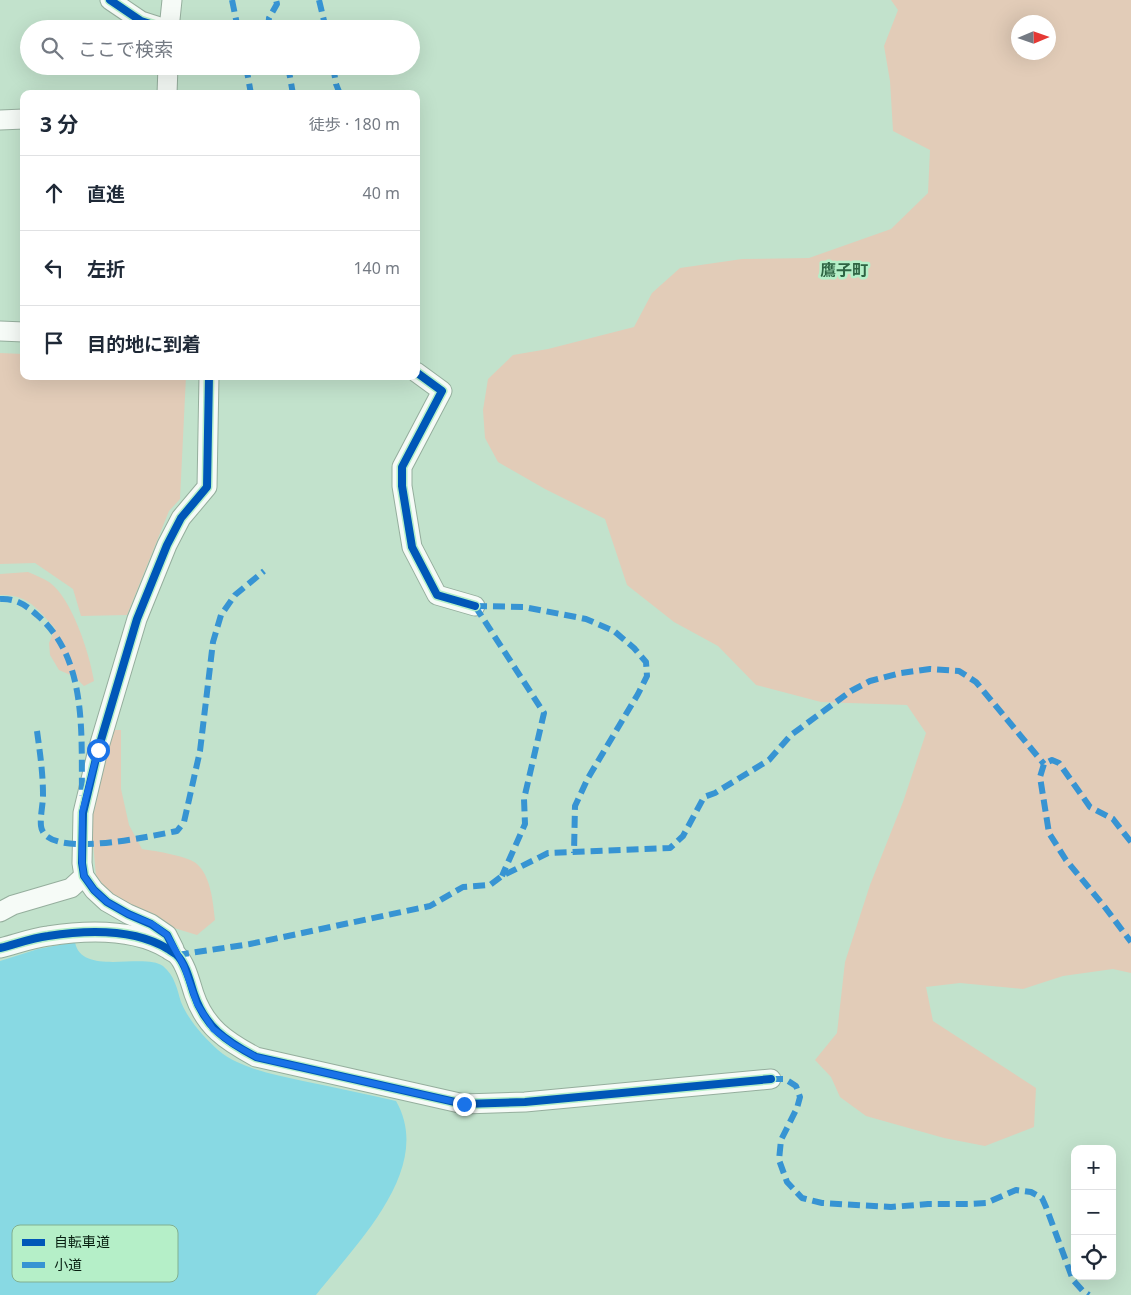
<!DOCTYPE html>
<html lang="ja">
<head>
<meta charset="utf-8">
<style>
  :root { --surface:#fff; --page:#f2f2f3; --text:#1f2937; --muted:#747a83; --line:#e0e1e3 }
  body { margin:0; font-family:"Noto Sans","Noto Sans JP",sans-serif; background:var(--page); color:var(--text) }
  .controls { position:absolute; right:15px; bottom:15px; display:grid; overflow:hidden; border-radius:10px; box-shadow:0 5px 20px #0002 }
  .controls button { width:45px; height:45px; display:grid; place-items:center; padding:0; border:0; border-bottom:1px solid var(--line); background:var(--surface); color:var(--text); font:25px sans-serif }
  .compass { position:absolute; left:1011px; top:15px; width:45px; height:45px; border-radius:50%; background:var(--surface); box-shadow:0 5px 20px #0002; rotate:88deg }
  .stop { position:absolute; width:15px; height:15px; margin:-11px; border:4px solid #1a73e8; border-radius:50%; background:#fff }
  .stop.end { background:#1a73e8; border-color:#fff; box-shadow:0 1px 5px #0008 }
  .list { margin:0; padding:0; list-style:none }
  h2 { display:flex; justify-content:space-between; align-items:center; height:65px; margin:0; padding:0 20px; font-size:21px }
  h2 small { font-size:16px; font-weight:400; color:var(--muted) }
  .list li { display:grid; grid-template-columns:32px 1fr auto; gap:15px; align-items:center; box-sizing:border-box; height:75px; padding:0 20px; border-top:1px solid var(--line) }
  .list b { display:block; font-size:19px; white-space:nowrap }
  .list em { font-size:16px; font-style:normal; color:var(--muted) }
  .icon { flex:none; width:28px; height:28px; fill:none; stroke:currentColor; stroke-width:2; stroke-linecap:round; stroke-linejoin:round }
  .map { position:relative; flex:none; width:1131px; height:1295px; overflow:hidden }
  .search { position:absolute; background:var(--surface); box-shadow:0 5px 20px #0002; left:20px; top:20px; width:400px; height:55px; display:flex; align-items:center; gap:12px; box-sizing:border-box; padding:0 18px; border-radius:28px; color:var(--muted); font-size:19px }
  .panel { position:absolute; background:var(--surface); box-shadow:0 5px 20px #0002; left:20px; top:90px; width:400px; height:290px; border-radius:10px }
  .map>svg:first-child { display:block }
</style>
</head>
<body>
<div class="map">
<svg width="1131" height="1295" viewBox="0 0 1131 1295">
  <rect width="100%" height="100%" fill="#c2e2cc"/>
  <g fill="#e2ccb8" fill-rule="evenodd">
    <path d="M891 0H1131V973L1113 969 1063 976 1023 989 960 983 926 987 933 1021 1036 1088 1034 1127 985 1146 944 1138 866 1116 840 1097 831 1077 815 1060 837 1033 845 962 870 885 903 802 926 733 907 705 821 702 756 685 718 646 674 622 627 585 605 519 545 489 498 462 485 438 483 410 488 379 513 355 548 349 634 327 652 293 680 268 742 259 809 258 891 229 928 193 930 150 893 131 890 81 884 46 898 10ZM1048 22V52H1018V22Z"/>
    <polygon points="0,353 24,354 24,376 186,376 180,499 169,511 127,615 81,616 73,589 35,563 0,564"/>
    <path d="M28 572C35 575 43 578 49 582 72 598 90 655 94 681L84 686 75 677 59 670 50 655 49 643 55 628C37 609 28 594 0 595V574Z"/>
    <path d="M112 730H121V789L129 825 142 849C155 851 190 856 198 865 211 878 213 902 215 920L197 935 174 928 113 897 96 876 91 820Z"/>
  </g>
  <path fill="#88d9e3" d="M75 942C81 977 144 952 163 966 175 976 177 989 181 1002 186 1014 194 1025 202 1034 213 1046 223 1056 237 1062 258 1072 281 1076 303 1081 334 1087 365 1094 396 1101 435 1169 355 1245 316 1295H0V961L38 949Z"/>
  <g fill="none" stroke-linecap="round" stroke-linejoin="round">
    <g stroke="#95ae9d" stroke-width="21">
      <g id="minor">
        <polyline points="110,0 141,21 166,29"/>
        <polyline points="169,29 172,0"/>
        <polyline points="167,94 168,66"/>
        <polyline points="0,120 24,119"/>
        <polyline points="0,331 24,332"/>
        <polyline points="416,372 442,391 402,467 402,486 412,547 437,595 475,606"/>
        <polyline points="0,912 13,905 71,888 84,876"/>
        <path d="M0 948C16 944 32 938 48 936 87 930 133 928 168 949 170 951 175 953 177 955 186 964 190 982 194 994 205 1027 226 1041 256 1057L464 1104 525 1102 771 1079"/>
        <polyline points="174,949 167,935 151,924 128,914 107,902 94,890 84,876 82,863 83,813 98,750 137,619 167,545 181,518 207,487 209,376"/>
      </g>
    </g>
    <use href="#minor" stroke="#f6fbf7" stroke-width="19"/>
    <g stroke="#3794d3" stroke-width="6" stroke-dasharray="12 6" stroke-linecap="butt">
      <polyline points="232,0 238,29"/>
      <polyline points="319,0 326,29"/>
      <polyline points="268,29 269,18 277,4 276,0"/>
      <polyline points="246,66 251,94"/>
      <polyline points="288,66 293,94"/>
      <polyline points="333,66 336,84 340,94"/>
      <path d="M0 599C15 598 26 605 37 615 88 658 81 735 82 796"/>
      <polyline points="475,606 524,607 586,619 614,631 634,648 646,662 647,676 638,694 588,778 575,806 574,853"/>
      <polyline points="475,606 544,713 524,799 525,824 502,876"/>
      <path d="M37 731C40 753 43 773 43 795 43 805 40 816 41 826 45 861 155 835 177 831L184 822 200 751 213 642 221 615 235 595 264 571"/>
      <polyline points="1131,842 1113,819 1090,807 1059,763 1052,760 1044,764 1040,777 1049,833 1066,860 1104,906 1131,942"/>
      <polyline points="177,955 250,944 430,906 463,887 490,885 502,876 548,853 670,848 683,836 704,797 715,793 769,760 791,735 851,691 870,681 901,673 930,669 959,671 976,682 1044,764"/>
      <polyline points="771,1079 785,1079 796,1086 800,1097 797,1108 781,1140 779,1160 787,1182 802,1198 822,1203 891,1207 928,1204 969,1204 986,1203 1016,1190 1031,1192 1042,1198 1046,1207 1073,1280 1083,1291 1089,1295"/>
    </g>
    <g stroke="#b5efc8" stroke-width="11">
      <g id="cycleway">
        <polyline points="110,0 141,21 166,29"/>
        <polyline points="416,372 442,391 402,467 402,486 412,547 437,595 475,606"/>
        <path d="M0 948C16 944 32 938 48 936 87 930 133 928 168 949 170 951 175 953 177 955 186 964 190 982 194 994 205 1027 226 1041 256 1057L464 1104 525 1102 771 1079"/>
        <polyline points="177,955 167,935 151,924 128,914 107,902 94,890 84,876 82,863 83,813 98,750 137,619 167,545 181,518 207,487 209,376"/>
      </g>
    </g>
    <use href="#cycleway" stroke="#0057b8" stroke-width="8"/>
  </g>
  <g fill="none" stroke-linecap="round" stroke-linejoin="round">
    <polyline stroke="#1a73e8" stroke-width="6" points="98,750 82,813 82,863 84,876 94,890 107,902 128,914 152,924 167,935 184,966 197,1004 213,1029 233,1044 256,1057 464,1104"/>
  </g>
  <g text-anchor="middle" stroke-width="5" stroke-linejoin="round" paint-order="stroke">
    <g font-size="16" font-weight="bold" fill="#2e6443" stroke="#b5efc8">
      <text x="844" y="276">鷹子町</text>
    </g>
  </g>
  <rect x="12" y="1225" width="166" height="57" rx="8" fill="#b5efc8" stroke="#81b091" stroke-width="1"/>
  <rect x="22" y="1239" width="23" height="7" fill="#0057b8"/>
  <rect x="22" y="1262" width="23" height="6" fill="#3794d3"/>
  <g font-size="14" fill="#071e10">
    <text x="54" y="1247">自転車道</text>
    <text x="54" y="1270">小道</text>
  </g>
</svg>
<div class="controls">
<button>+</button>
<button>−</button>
<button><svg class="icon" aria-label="locate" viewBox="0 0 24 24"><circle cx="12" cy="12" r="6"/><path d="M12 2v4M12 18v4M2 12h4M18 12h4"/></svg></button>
</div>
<svg class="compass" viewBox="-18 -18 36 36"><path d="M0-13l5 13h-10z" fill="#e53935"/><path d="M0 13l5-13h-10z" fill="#747a83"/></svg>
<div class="stop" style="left:98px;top:750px"></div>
<div class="stop end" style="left:464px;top:1104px"></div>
<div class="search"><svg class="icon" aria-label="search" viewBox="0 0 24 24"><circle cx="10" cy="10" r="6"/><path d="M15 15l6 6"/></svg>ここで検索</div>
<section class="panel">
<h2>3 分<small>徒歩 · 180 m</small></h2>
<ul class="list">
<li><svg class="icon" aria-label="ahead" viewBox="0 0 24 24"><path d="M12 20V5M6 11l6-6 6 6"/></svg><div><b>直進</b></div><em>40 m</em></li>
<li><svg class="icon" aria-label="left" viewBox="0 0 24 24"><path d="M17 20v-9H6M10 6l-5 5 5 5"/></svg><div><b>左折</b></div><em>140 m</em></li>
<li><svg class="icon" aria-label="arrive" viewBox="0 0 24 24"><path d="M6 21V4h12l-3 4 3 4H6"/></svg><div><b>目的地に到着</b></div></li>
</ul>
</section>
</div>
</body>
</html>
